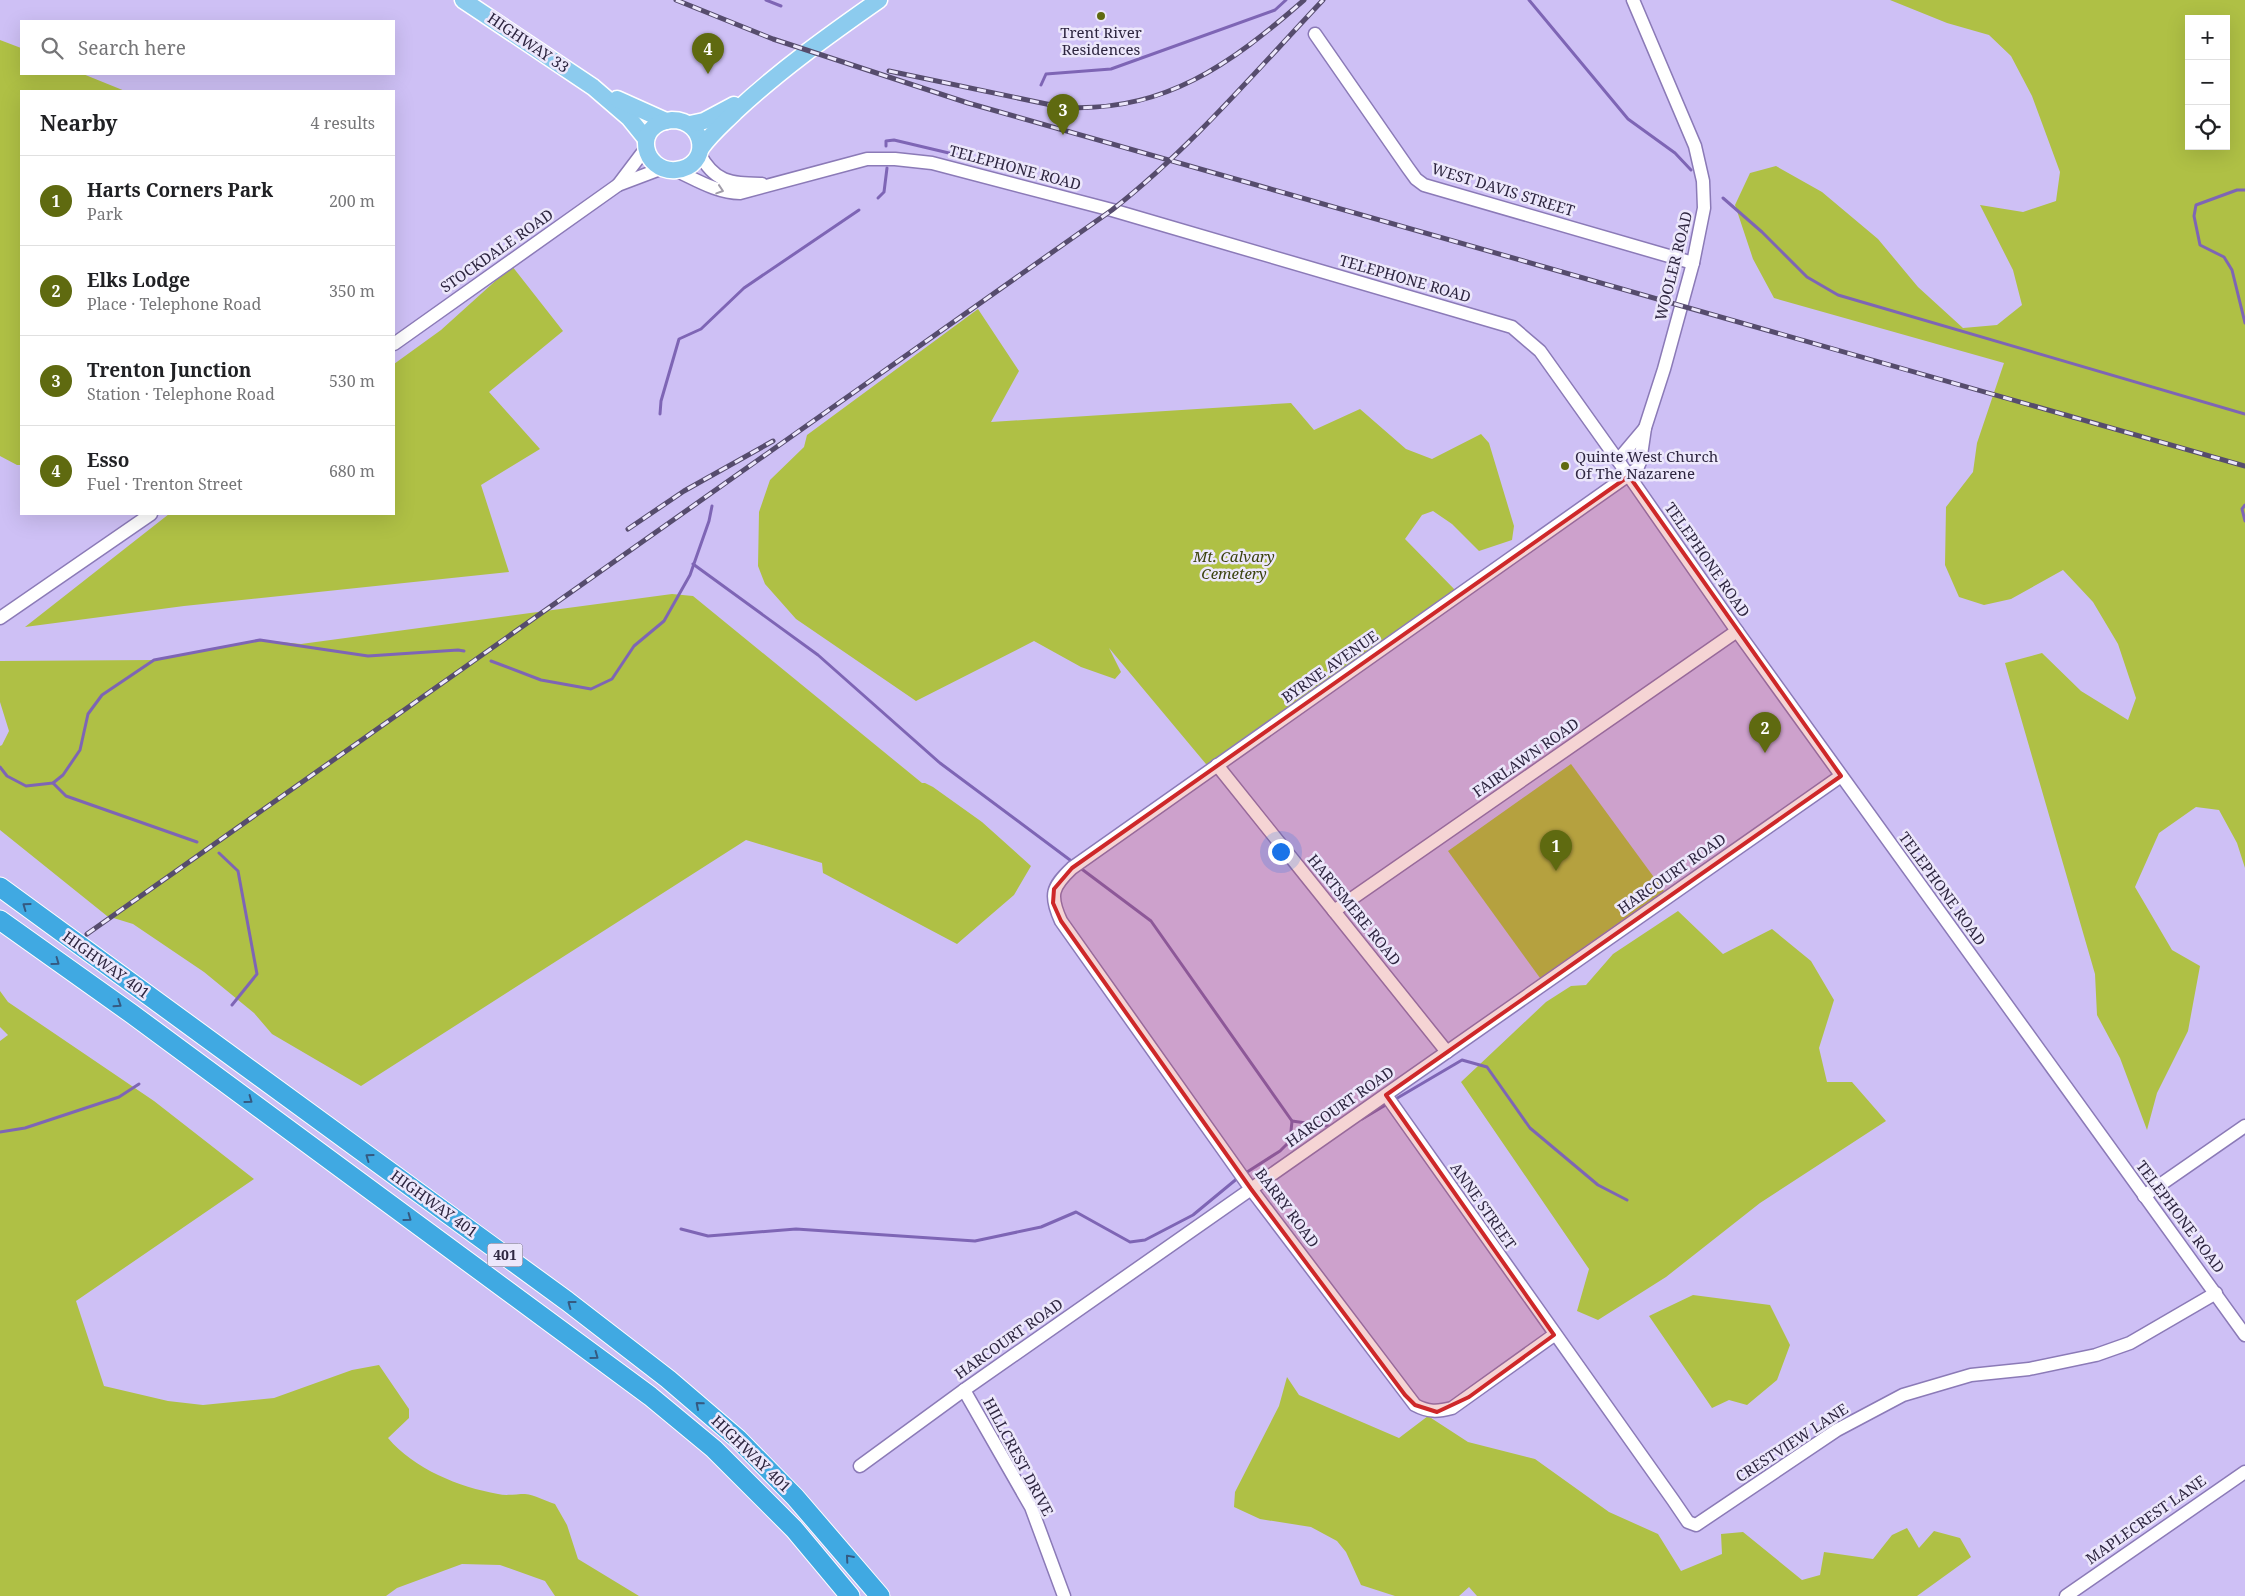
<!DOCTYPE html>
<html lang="en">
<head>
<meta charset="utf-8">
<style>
  :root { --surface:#fff; --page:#f6f6f6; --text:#202124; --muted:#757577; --line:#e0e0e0; --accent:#5f6a10 }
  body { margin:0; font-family:"Noto Serif",serif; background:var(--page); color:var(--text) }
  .controls { position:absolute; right:15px; top:15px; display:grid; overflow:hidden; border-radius:0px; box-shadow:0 5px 20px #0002 }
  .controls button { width:45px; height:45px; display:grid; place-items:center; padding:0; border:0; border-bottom:1px solid var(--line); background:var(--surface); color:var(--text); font:25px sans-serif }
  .you { position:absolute; left:1280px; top:851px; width:18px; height:18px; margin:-12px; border:4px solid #fff; border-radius:50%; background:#1a73e8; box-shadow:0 0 0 8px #1a73e833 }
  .badge { display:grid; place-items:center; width:32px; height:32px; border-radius:50%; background:var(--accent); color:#fff; font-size:16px; font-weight:700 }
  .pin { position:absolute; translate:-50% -41px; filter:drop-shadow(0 1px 2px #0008) }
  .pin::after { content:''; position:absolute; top:26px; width:18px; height:15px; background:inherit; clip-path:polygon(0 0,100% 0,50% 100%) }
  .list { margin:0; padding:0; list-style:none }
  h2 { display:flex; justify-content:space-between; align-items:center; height:65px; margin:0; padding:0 20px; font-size:21px }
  h2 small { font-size:16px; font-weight:400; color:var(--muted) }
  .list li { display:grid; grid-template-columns:32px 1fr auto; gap:15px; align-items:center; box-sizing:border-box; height:90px; padding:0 20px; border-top:1px solid var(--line) }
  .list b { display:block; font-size:19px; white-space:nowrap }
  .list p { margin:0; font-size:16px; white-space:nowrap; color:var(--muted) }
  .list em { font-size:16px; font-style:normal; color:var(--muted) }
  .icon { flex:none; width:28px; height:28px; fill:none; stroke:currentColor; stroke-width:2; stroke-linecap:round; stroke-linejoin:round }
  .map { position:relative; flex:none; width:2245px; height:1596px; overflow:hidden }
  .search { position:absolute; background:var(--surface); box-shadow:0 5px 20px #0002; left:20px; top:20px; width:375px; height:55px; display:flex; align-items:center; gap:12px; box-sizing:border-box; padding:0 18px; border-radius:0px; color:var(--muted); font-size:19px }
  .panel { position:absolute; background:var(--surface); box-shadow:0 5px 20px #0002; left:20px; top:90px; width:375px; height:425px; border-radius:0px }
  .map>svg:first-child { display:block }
</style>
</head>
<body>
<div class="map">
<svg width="2245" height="1596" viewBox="0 0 2245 1596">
  <rect width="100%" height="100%" fill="#cec0f5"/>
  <g fill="#afc045" fill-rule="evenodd">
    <path d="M1890 0H2245V868L2237 843 2219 810 2196 807 2159 833 2135 887 2172 950 2200 966 2188 1031 2157 1093 2147 1130 2120 1058 2097 1015 2095 974 2005 663 2042 653 2081 691 2128 720 2136 698 2118 644 2093 602 2063 570 2011 599 1984 605 1959 597 1945 565 1946 507 1973 472 1977 443 2004 363 1774 298 1753 259 1735 205 1750 173 1776 166 1822 192 1878 239 1918 287 1963 328 1997 325 2022 305 2013 270 1980 205 2023 212 2056 201 2060 172 2032 96 2011 56 1989 35 1947 23ZM2189 19H2226V146H2189Z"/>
    <polygon points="0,40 21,48 21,74 83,74 125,91 21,91 21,465 17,465 0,456"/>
    <polygon points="512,266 563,331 489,392 540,449 481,485 509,572 184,606 25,627 169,514 394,514 394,364 441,330"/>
    <polygon points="978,309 1019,371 991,422 1291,403 1314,430 1360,409 1406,449 1432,459 1481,434 1489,443 1514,526 1512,540 1479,551 1452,524 1433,511 1422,515 1405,539 1458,593 1211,770 1109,648 1121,672 1115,679 1081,667 1034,641 916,701 796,619 765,584 758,566 759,512 770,480 804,447 807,435"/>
    <polygon points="672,594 693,596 922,783 925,783 933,787 982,822 1031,866 1014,895 957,944 823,873 822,863 746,840 361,1086 272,1034 254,1013 204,972 133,924 107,916 0,830 0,746 2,745 9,731 0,702 0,661 154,660 260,640 301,644"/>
    <polygon points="1571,764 1664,891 1540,978 1448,851"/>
    <polygon points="1678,911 1723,954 1772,929 1811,961 1834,1000 1819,1048 1827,1082 1852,1082 1886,1121 1760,1203 1666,1277 1598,1320 1577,1311 1589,1269 1461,1082 1546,1002 1571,986 1586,985 1613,954"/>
    <path d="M0 991 8 1002 154 1101 254 1179 76 1301 104 1386 168 1401 203 1405 274 1398 352 1370 379 1365 409 1409V1418L388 1438C414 1469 459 1487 498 1494 506 1496 516 1494 525 1494 535 1495 545 1501 555 1504L567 1525 578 1559 639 1596H555L545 1581 500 1565 462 1564 397 1588 386 1596H0V1041L8 1035 0 1027Z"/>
    <polygon points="1693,1295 1770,1305 1790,1345 1777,1380 1747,1405 1729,1400 1712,1408 1649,1316"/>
    <polygon points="1287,1377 1299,1395 1399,1438 1428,1416 1468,1442 1535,1459 1609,1512 1658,1534 1681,1571 1722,1554 1721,1534 1743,1532 1802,1580 1820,1575 1824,1552 1873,1559 1892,1535 1907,1528 1919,1548 1934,1531 1960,1538 1971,1557 1917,1596 1477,1596 1469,1587 1459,1596 1395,1596 1361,1585 1346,1552 1337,1541 1311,1527 1260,1519 1234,1507 1235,1492 1279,1406"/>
  </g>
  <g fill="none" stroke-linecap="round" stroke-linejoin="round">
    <g stroke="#7e65b5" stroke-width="3">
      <polyline points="766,0 781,6"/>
      <polyline points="1529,0 1628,119 1675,153 1691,170"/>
      <polyline points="1041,85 1046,74 1111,69 1275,10 1286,0"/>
      <polyline points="886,146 886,141 894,140 1008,167"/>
      <polyline points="2245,190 2237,190 2196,205 2194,216 2200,245 2224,257 2232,270 2245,323"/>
      <polyline points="878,198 884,192 887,168"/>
      <polyline points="1723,198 1762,232 1807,277 1838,295 2245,414"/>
      <polyline points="660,414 661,401 679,339 701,329 744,288 859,210"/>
      <polyline points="2245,505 2242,509 2245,521"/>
      <polyline points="693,564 818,655 940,763 1074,863"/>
      <polyline points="491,661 541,680 591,689 612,679 634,646 664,621 690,575 709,521 712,506"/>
      <polyline points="0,767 7,776 26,786 53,783 63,775 80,750 88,714 102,695 154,660 260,640 368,656 458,650 464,651"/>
      <polyline points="53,783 66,796 197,842"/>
      <polyline points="219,853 238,871 257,974 232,1005"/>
      <polyline points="1079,867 1151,921 1292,1121 1290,1141 1280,1151 1244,1174"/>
      <polyline points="1394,1100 1462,1060 1487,1067 1530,1128 1598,1185 1627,1200"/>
      <polyline points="1362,1119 1389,1103"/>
      <polyline points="1292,1121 1334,1127"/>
      <polyline points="0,1132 25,1128 119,1097 139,1084"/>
      <polyline points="681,1229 708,1236 796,1229 975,1241 1041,1227 1076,1212 1130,1242 1145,1240 1193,1215 1239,1177"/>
    </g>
    <g stroke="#8b7ab7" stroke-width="15">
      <g id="minor">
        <polyline points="1315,34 1408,168 1416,179 1424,185 1693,263"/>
        <path d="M699 153C715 183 730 183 762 184"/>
        <path d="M675 170C695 179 717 193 740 193L867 159H895L932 163 1112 210 1512 327 1540 351 1629 476 1737 631 2245 1335"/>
        <polyline points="618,185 646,148"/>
        <polyline points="394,344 618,185 663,168"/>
        <polyline points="1618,460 1645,428"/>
        <polyline points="0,618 151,514"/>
        <polyline points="1217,765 1447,1052"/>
        <polyline points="1334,911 1737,631"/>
        <polyline points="1386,1095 1673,1500 1688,1522 1696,1525 1837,1430 1903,1395 1971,1375 2029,1369 2096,1355 2130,1343 2216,1293"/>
        <polyline points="2144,1196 2245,1126"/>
        <path d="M1554 1335 1452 1408C1437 1412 1428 1412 1415 1405L1251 1189 1061 921C1049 895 1052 887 1072 868L1637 469 1640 462 1645 428 1664 369 1693 263 1704 208 1703 181 1695 146 1633 0"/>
        <polyline points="964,1390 1031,1507 1064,1596"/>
        <polyline points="860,1466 964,1390 1841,776"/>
        <polyline points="2066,1596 2245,1472"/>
      </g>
    </g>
    <g stroke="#fff" stroke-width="19">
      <g id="major">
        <polyline points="463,0 593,87 629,118 646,139"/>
        <polyline points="617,99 666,121"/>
        <path d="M672 120C707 120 711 167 676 170 643 173 631 124 672 120Z"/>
        <polyline points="690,124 704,121 734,105"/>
        <path d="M701 148C711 134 723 124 735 112 780 70 829 35 879 0"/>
      </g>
    </g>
    <g stroke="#fff" stroke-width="21">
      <g id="highway">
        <polyline points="0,887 567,1301 668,1379 738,1439 795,1497 880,1596"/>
        <polyline points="0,920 132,1014 650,1396 714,1449 794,1529 850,1596"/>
      </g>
    </g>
    <use href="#minor" stroke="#fff" stroke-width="12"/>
    <use href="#major" stroke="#8ccbee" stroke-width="16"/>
    <use href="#highway" stroke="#40a9e2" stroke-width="19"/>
    <g stroke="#564c6d" stroke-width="5">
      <g id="rail">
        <polyline points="676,0 773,39 968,103 2245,466"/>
        <path d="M889 71 1061 107C1163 114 1231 64 1304 0"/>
        <polyline points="628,529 684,491 773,441"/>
        <path d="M87 934 1112 210C1190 149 1255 72 1323 0"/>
      </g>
    </g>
    <use href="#rail" stroke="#ece7fb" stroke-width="3" stroke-dasharray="9" stroke-linecap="butt"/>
  </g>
  <defs><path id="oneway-chevron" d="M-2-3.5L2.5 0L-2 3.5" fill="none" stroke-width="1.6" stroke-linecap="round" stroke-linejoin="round" transform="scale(1.25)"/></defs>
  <use stroke="#a19da9" href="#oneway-chevron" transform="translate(720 190) rotate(18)"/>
  <g stroke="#355a81">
    <use href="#oneway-chevron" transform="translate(26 906) rotate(-144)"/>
    <use href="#oneway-chevron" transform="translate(56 962) rotate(36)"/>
    <use href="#oneway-chevron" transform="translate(118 1004) rotate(34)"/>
    <use href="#oneway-chevron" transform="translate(249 1100) rotate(36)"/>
    <use href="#oneway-chevron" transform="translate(369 1157) rotate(-144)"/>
    <use href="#oneway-chevron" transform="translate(408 1218) rotate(36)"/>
    <use href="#oneway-chevron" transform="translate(571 1304) rotate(-143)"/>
    <use href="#oneway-chevron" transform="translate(595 1356) rotate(36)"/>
    <use href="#oneway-chevron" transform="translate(699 1405) rotate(-139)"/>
    <use href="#oneway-chevron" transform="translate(849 1558) rotate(-131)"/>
  </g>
  <path fill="#ce2829" fill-opacity="0.2" stroke="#ce2829" stroke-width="4" stroke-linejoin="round" d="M1629 476 1841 776 1386 1095 1554 1335 1469 1397 1437 1412 1415 1405 1405 1395 1251 1189 1061 921 1053 903 1054 889 1072 868Z"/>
  <g fill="#5f6a10" stroke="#ece7fb" stroke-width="2">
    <circle cx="1101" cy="16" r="5"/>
    <circle cx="1565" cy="466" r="5"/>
  </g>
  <g text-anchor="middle" stroke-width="5" stroke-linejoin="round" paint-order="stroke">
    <rect fill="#ece7fb" stroke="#676078" stroke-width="1" x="487.5" y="1243.5" width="35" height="23" rx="4"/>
    <g font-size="14" font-weight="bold" fill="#2e2640">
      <text x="505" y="1260">401</text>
    </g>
    <g font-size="15" fill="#2e2640" stroke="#ece7fb">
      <text x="1101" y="38">Trent River<tspan x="1101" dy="17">Residences</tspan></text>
      <text x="1575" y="462" text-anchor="start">Quinte West Church<tspan x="1575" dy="17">Of The Nazarene</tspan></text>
    </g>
    <g font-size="15" fill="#2e2640" stroke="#ece7fb">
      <text transform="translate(528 43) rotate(34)" y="5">HIGHWAY 33</text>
      <text transform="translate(1015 168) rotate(15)" y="5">TELEPHONE ROAD</text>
      <text transform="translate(1503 190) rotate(17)" y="5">WEST DAVIS STREET</text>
      <text transform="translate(497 251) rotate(-35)" y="5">STOCKDALE ROAD</text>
      <text transform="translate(1674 266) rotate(-76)" y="5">WOOLER ROAD</text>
      <text transform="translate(1405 279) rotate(16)" y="5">TELEPHONE ROAD</text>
      <text transform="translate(1707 560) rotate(55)" y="5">TELEPHONE ROAD</text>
      <text transform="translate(1330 667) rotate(-35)" y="5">BYRNE AVENUE</text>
      <text transform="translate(1526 758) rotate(-35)" y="5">FAIRLAWN ROAD</text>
      <text transform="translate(1672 874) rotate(-35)" y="5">HARCOURT ROAD</text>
      <text transform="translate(1942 889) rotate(54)" y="5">TELEPHONE ROAD</text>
      <text transform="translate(1354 910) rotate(51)" y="5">HARTSMERE ROAD</text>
      <text transform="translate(106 965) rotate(36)" y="5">HIGHWAY 401</text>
      <text transform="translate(1340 1107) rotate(-35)" y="5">HARCOURT ROAD</text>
      <text transform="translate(434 1204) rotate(36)" y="5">HIGHWAY 401</text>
      <text transform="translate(1483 1206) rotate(55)" y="5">ANNE STREET</text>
      <text transform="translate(1287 1208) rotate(53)" y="5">BARRY ROAD</text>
      <text transform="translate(2180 1217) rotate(53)" y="5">TELEPHONE ROAD</text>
      <text transform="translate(1009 1339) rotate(-35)" y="5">HARCOURT ROAD</text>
      <text transform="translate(1792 1443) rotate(-33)" y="5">CRESTVIEW LANE</text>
      <text transform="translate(751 1454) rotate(44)" y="5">HIGHWAY 401</text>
      <text transform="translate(1018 1457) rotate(62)" y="5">HILLCREST DRIVE</text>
      <text transform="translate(2146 1520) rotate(-35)" y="5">MAPLECREST LANE</text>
    </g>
    <g font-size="15" font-style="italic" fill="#3b420e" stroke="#ece7fb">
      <text x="1234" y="562">Mt. Calvary<tspan x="1234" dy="17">Cemetery</tspan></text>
    </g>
  </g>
</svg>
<div class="controls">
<button>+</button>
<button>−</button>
<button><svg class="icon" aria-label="locate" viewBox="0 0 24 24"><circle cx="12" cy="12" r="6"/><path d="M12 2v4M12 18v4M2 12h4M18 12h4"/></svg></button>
</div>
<div class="you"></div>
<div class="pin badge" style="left:1556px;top:871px">1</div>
<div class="pin badge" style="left:1765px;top:753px">2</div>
<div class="pin badge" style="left:1063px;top:135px">3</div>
<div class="pin badge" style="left:708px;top:74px">4</div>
<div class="search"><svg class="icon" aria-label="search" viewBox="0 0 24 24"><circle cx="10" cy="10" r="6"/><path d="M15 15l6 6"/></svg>Search here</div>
<section class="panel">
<h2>Nearby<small>4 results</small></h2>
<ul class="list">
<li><span class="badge">1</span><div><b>Harts Corners Park</b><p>Park</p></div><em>200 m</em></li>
<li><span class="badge">2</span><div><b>Elks Lodge</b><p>Place · Telephone Road</p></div><em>350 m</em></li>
<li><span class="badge">3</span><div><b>Trenton Junction</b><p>Station · Telephone Road</p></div><em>530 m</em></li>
<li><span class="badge">4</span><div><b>Esso</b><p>Fuel · Trenton Street</p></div><em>680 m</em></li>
</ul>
</section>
</div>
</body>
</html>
